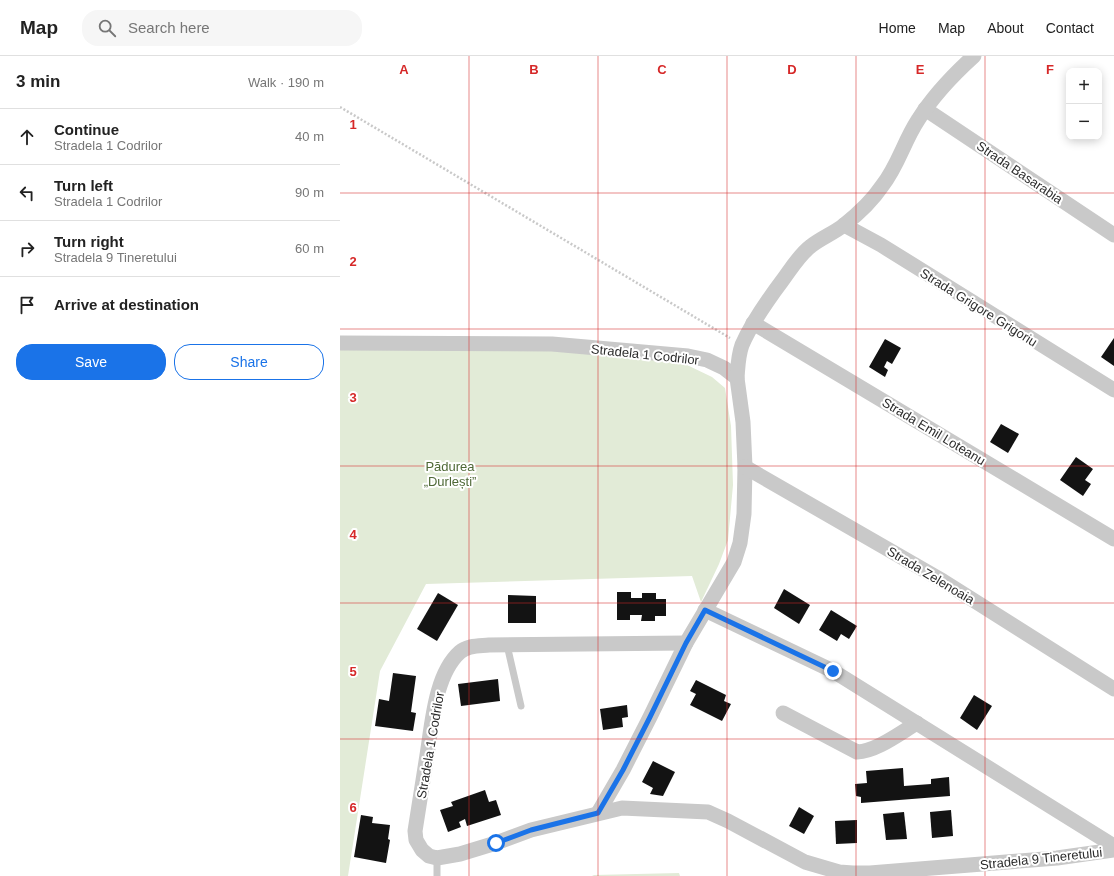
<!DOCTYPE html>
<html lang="en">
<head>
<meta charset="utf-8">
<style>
  :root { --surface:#fff; --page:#f6f6f6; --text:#222; --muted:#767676; --line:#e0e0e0; --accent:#1a73e8 }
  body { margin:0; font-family:Helvetica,sans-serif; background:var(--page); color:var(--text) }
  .controls { position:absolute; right:12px; top:12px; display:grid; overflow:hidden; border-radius:8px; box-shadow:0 2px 10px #0003 }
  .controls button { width:36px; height:36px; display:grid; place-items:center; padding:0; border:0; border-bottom:1px solid var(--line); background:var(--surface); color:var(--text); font:20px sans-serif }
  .stop { position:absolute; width:12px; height:12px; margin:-9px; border:3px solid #1a73e8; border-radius:50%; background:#fff }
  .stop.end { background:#1a73e8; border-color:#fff; box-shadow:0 1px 4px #0008 }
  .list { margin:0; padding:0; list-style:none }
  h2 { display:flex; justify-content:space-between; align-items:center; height:52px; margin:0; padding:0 16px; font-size:17px }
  h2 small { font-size:13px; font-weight:400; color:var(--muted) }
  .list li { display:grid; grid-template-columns:26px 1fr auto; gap:12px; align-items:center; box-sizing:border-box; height:56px; padding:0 16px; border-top:1px solid var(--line) }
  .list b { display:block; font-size:15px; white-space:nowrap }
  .list p { margin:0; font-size:13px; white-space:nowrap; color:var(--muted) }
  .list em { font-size:13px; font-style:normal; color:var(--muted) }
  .actions { display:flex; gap:8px; padding:12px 16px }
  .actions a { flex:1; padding:9px 0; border:1px solid var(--accent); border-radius:16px; text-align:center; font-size:14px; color:var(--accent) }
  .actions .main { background:var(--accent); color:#fff }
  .icon { flex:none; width:22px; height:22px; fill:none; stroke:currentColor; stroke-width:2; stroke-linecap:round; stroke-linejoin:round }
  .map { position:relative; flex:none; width:774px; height:820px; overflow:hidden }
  header { display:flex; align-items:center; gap:24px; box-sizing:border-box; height:56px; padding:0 20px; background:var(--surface); border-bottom:1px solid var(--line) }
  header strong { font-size:19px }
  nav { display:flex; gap:22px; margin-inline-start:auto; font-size:14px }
  .search { width:280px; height:36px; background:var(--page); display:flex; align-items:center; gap:10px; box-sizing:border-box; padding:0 14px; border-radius:16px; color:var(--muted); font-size:15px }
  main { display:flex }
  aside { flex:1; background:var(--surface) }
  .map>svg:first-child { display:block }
</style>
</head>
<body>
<header>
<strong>Map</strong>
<div class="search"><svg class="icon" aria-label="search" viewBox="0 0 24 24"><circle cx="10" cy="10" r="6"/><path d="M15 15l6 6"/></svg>Search here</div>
<nav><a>Home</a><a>Map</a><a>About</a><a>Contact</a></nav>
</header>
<main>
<aside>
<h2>3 min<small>Walk · 190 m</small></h2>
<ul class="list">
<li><svg class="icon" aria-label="ahead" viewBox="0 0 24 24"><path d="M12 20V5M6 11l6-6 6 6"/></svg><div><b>Continue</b><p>Stradela 1 Codrilor</p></div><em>40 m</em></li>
<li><svg class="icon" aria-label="left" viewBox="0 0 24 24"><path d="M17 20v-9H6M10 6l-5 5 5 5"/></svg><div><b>Turn left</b><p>Stradela 1 Codrilor</p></div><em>90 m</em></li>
<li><svg class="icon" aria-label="right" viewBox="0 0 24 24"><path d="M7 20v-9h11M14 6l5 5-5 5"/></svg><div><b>Turn right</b><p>Stradela 9 Tineretului</p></div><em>60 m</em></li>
<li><svg class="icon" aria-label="arrive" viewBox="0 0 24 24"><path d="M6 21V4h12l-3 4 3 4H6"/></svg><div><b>Arrive at destination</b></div></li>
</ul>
<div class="actions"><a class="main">Save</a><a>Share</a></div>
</aside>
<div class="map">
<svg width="774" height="820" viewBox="0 0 774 820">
  <rect width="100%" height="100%" fill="#fff"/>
  <g fill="#e2ebd7">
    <polygon points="0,292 230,293 326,305 347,309 372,321 385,332 391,370 393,429 388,484 379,508 361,546 352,520 86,528 40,615 8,820 0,820"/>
    <polygon points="339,817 340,820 252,820 254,819"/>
  </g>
  <g fill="#131313">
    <polygon points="774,282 774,310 761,301"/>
    <polygon points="545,283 561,292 552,308 547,305 544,311 548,314 545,321 529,311"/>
    <polygon points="661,368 679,378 668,397 650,386"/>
    <polygon points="736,401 753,413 745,424 751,428 743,440 720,424"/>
    <polygon points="444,533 470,549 459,568 434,552"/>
    <polygon points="277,536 291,536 291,542 302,542 302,537 316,537 316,543 326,543 326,560 315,560 315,565 301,565 302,559 290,559 290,564 277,564"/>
    <polygon points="98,537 118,549 97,585 77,573"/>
    <polygon points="168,539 196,540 196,567 168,567"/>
    <polygon points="491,554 517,570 509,583 501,578 497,585 479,574"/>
    <polygon points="53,617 76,620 71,656 76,657 73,675 35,670 39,643 49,645"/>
    <polygon points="158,623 160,645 121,650 118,628"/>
    <polygon points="356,624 386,639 384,645 391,648 382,665 350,649 356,638 350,635"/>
    <polygon points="634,639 652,650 637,674 620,662"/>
    <polygon points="287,649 288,661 282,662 283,671 263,674 260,653"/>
    <polygon points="313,705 335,716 323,740 310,738 313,732 302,726"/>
    <polygon points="563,712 564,730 591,728 591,723 609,721 610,740 521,747 521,741 516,740 515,728 527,727 526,715"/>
    <polygon points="145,734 149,746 156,744 161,759 127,770 125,763 119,766 121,771 108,776 100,754 113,750 111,746"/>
    <polygon points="459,751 474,760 464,778 449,770"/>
    <polygon points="611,754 613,780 592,782 590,756"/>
    <polygon points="564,756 567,783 546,784 543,758"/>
    <polygon points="21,759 33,761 32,767 50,769 48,783 50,784 46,807 14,801"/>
    <polygon points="517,764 517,787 496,788 495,765"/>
  </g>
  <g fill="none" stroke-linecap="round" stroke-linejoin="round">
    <polyline stroke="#c9c9c9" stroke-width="2.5" stroke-dasharray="2 2" stroke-linecap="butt" points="0,51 390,282"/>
    <g stroke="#c9c9c9" stroke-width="7">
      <polyline points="167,589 181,650"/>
      <polyline points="97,802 97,820"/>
    </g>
    <g stroke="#c9c9c9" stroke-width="15">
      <polyline points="585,53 774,179"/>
      <polyline points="504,169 541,189 774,334"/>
      <polyline points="413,267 774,483"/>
      <polyline points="0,287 212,288 348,300 367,304 384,312 397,322 403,366 405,411 404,458 400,487 394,506 346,587 310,661 283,714 258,757"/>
      <path d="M397 322C398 310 398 300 402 289 412 266 427 245 442 225 451 213 459 199 471 190 481 182 494 177 504 169 518 158 532 145 542 130 558 110 564 85 578 64 593 40 613 19 634 0"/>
      <polyline points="405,411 603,525 774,633"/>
      <polyline points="365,554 493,615 774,790"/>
      <path d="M346 587 149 589C139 590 128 589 120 596 95 618 92 668 87 699 83 725 79 750 75 775L76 784 82 794 89 800 97 802 120 798 156 787 191 774 282 752 368 756 388 765 465 806 499 816 513 817H530L717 802 774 794"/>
      <path d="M443 657 517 696C537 695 560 677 577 667"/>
    </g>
  </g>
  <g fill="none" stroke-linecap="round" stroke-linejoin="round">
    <polyline stroke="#1a73e8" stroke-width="5" points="156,787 191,774 258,757 283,714 310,661 346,587 365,554 493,615"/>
  </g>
  <path fill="none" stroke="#d62828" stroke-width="1" stroke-opacity="0.55" d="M129 0V820M258 0V820M387 0V820M516 0V820M645 0V820M0 137H774M0 273H774M0 410H774M0 547H774M0 683H774"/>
  <g text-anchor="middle" stroke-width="4" stroke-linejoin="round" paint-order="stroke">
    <g font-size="13" fill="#2c2c2c" stroke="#fff">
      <text transform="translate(680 116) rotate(34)" y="5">Strada Basarabia</text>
      <text transform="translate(639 251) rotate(32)" y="5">Strada Grigore Grigoriu</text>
      <text transform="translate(305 298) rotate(6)" y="5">Stradela 1 Codrilor</text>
      <text transform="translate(594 375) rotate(31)" y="5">Strada Emil Loteanu</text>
      <text transform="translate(591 519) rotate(31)" y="5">Strada Zelenoaia</text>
      <text transform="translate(90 689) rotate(-80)" y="5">Stradela 1 Codrilor</text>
      <text transform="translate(701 802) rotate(-6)" y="5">Stradela 9 Tineretului</text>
    </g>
    <g font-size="13" fill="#4f6937" stroke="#fff">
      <text x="110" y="415">Pădurea<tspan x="110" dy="15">„Durlești”</tspan></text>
    </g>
  </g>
  <g font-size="13" text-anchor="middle" font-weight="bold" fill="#d62828" stroke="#fff" stroke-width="4" stroke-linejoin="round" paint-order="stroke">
    <text x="64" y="18">A</text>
    <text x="194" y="18">B</text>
    <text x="322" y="18">C</text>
    <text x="452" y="18">D</text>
    <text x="580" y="18">E</text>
    <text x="710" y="18">F</text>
    <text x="13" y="73">1</text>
    <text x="13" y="210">2</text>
    <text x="13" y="346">3</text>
    <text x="13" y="483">4</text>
    <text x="13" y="620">5</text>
    <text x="13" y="756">6</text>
  </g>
</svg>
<div class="controls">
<button>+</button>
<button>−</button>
</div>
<div class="stop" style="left:156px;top:787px"></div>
<div class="stop end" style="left:493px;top:615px"></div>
</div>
</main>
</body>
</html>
